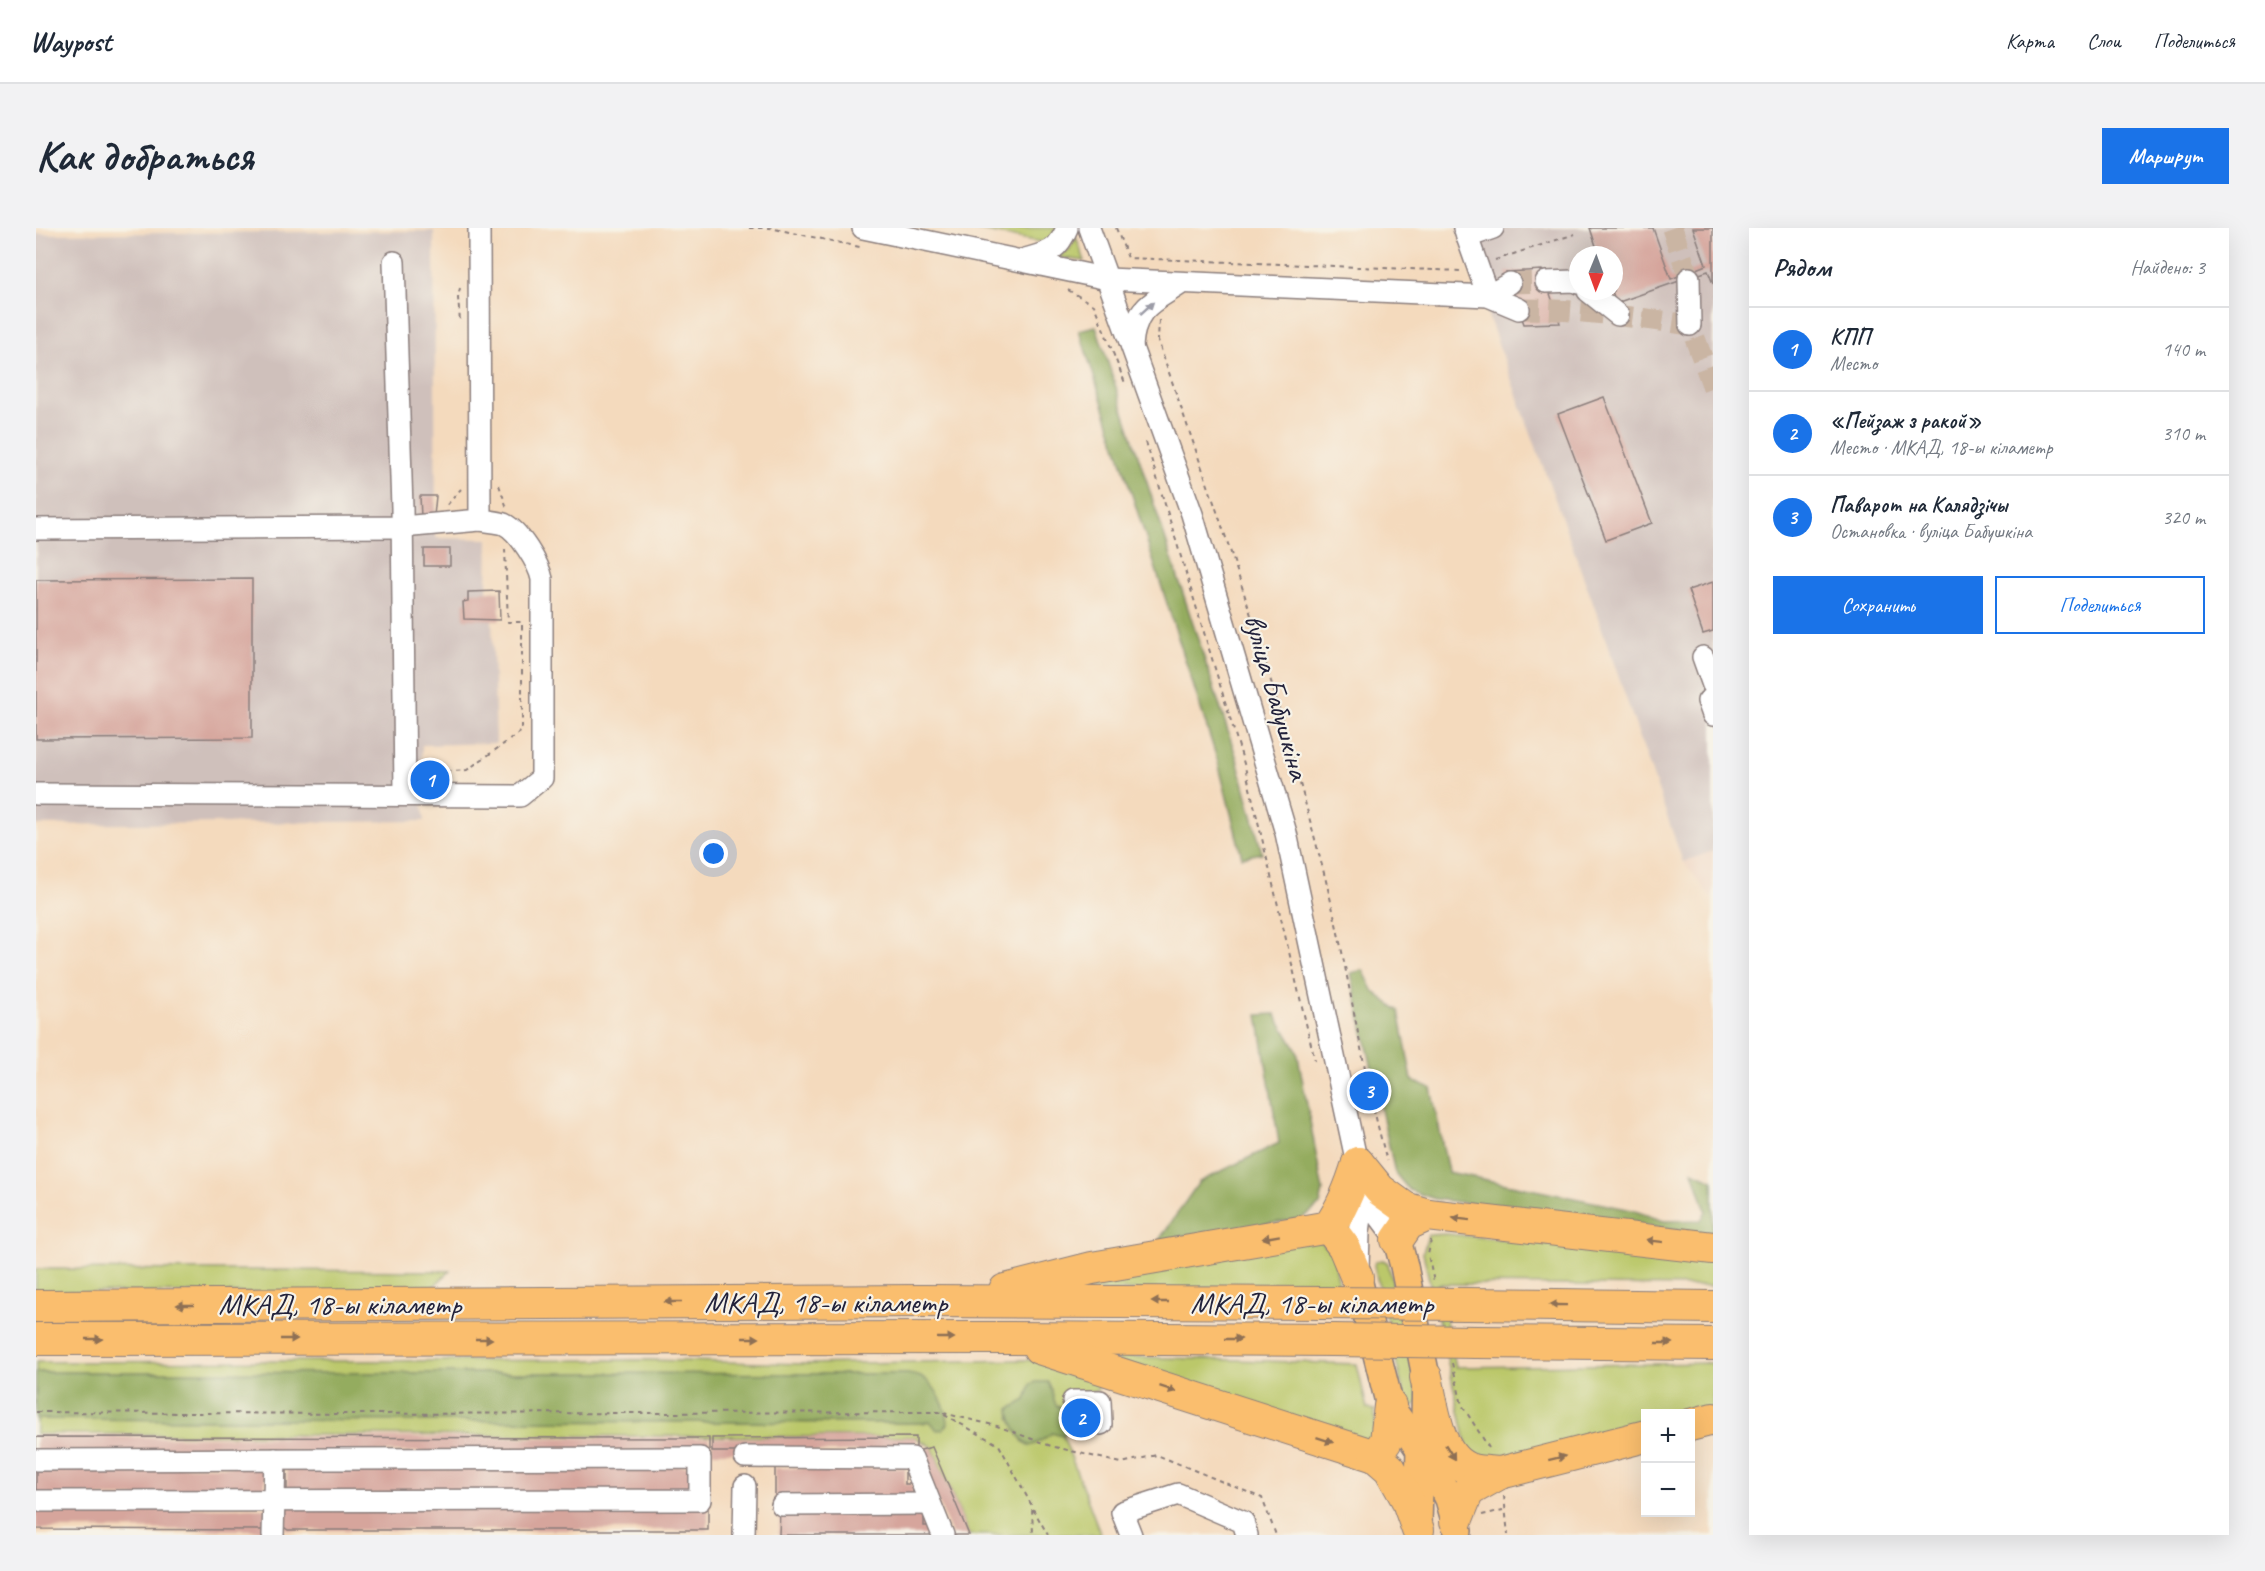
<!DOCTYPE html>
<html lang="ru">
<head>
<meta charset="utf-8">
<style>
  :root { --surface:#fff; --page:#f2f2f3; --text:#1f2937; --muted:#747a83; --line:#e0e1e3; --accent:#1a73e8 }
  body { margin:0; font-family:Caveat,sans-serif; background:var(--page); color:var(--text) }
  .controls { position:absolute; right:18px; bottom:18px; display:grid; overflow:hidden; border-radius:0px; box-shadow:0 6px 24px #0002 }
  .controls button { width:54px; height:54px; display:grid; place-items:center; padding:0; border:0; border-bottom:2px solid var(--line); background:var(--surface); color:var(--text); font:30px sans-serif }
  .compass { position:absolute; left:1533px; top:18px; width:54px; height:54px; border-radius:50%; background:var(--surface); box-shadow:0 6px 24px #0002; rotate:181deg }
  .you { position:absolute; left:678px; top:626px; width:21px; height:21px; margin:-15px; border:4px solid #fff; border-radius:50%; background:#1a73e8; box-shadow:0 0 0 9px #1a73e833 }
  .badge { display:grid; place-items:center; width:39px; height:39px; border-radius:50%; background:var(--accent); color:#fff; font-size:20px; font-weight:700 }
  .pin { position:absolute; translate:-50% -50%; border:3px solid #fff; box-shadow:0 2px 6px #0006 }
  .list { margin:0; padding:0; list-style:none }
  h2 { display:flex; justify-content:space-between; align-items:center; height:78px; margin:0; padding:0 24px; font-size:26px }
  h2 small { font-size:20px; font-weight:400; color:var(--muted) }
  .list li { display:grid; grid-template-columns:39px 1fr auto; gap:18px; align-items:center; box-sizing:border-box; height:84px; padding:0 24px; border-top:2px solid var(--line) }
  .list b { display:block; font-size:22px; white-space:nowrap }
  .list p { margin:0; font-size:20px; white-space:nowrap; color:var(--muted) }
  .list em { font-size:20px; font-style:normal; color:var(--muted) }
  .actions { display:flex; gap:12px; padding:18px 24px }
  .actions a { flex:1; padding:14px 0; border:2px solid var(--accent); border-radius:0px; text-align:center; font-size:21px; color:var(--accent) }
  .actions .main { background:var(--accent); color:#fff }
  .map { position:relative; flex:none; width:1677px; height:1307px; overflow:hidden; border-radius:0px }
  header { display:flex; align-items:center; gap:36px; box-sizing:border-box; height:84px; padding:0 30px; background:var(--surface); border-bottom:2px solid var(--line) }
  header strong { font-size:28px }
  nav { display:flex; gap:33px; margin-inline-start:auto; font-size:21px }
  .intro { display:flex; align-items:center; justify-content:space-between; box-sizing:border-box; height:144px; padding:0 36px }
  h1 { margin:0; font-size:42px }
  .button { padding:15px 27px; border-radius:0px; background:var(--accent); color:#fff; font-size:21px; font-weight:700 }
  main { display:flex; gap:36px; padding:0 36px }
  aside { flex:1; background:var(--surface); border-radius:0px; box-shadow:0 6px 24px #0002 }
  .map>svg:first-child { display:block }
</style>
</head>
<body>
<header>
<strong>Waypost</strong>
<nav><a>Карта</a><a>Слои</a><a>Поделиться</a></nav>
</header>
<div class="intro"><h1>Как добраться</h1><a class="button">Маршрут</a></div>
<main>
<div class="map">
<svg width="1677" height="1307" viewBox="0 0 1677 1307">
  <rect width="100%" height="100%" fill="#f7f3e8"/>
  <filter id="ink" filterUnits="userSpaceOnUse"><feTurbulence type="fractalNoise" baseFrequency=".0167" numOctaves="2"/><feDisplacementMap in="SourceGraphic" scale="12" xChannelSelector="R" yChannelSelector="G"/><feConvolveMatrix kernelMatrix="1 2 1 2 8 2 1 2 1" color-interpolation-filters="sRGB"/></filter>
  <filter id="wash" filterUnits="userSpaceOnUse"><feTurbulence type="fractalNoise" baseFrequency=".008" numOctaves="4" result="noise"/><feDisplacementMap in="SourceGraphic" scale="24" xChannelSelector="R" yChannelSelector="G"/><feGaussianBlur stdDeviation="1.35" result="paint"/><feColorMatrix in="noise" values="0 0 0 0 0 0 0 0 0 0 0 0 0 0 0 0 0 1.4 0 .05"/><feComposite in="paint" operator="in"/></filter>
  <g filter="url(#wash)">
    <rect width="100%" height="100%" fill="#f4dabd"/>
    <polygon fill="#efd0bc" points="1677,623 1677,671 1647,634"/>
    <g fill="#cfc0bb" fill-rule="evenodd">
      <path d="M1420 0H1677V623L1647 634 1557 375ZM1542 27H1578V63H1542Z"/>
      <polygon points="398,3 400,310 452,311 451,363 463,363 464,392 456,392 460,515 386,517 385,567 389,593 0,597 0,6"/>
    </g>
    <g fill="#bbc86a" stroke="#6e7552" stroke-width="1.5">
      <polygon points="929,0 1025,0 1015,12 1005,14"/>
      <polygon points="1040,9 1049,33 1019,29 1033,22"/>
      <polygon points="1411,1006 1677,1032 1677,1058 1402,1056 1420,1139 1677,1135 1677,1180 1654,1186 1610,1186 1609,1197 1454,1236 1433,1227 1387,1025 1392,1007"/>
      <polygon points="1281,1011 1297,1025 1303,1057 989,1065"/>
      <polygon points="1347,1032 1352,1035 1384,1172 1376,1180 1370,1176 1338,1037 1341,1033"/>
      <polygon points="0,1041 414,1043 389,1066 0,1064"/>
      <polygon points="1067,1128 1321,1136 1331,1181 1339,1182 1339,1217"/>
      <polygon points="611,1132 768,1136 990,1132 1007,1133 1064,1154 1061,1163 1032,1168 1032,1197 1026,1179 1020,1177 1017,1170 1016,1161 996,1156 990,1172 974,1190 987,1214 1003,1214 1016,1205 1027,1208 1065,1307 933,1307 896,1219 879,1209 0,1206 0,1191 887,1195 894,1193 899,1197 871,1146 0,1144 0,1134"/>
    </g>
    <g fill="#94ac5e" stroke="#5b674c" stroke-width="1.5">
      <polygon points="1060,98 1201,531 1226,625 1206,629 1182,534 1043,102"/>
      <polygon points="1327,742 1338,764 1363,783 1376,852 1395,860 1412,944 1596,982 1628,993 1665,992 1670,983 1657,943 1677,952 1677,1007 1399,971 1373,962 1359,945 1315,745"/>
      <polygon points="1239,786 1261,823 1287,963 1284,977 1265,991 1123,1012 1163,954 1243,915 1222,787"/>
      <path d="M0 1144 871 1146C877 1147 886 1148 890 1152 901 1160 912 1183 912 1196L907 1201 901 1202 894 1193 887 1195 0 1191Z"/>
      <path d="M1000 1154H1012C1017 1162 1016 1169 1020 1177 1032 1182 1036 1199 1027 1208L1016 1205 1003 1214 994 1218C983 1212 974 1192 974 1181L990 1172 995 1156Z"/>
    </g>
    <g id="blocks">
      <g fill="#d6a59c">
        <polygon points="1554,0 1617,0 1635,51 1670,37 1657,0 1677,0 1677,56 1672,43 1580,75 1576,63 1578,63 1578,27 1563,27"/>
        <polygon points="1506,42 1524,95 1488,96 1470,44"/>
        <polygon points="1568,169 1616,295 1570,312 1522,186"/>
        <polygon points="384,268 400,268 398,288 385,289"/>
        <rect x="388" y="321" width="26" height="17"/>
        <polygon points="216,351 216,510 0,511 0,352"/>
        <polygon points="1677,354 1677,403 1667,406 1652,362"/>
        <polygon points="463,363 464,392 428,391 427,374 432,373 432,364"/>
        <polygon points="385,539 402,539 403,560 386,560"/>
        <rect x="1045" y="1179" width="16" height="18"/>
        <polygon points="0,1209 673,1210 673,1224 0,1224"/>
        <polygon points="880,1209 880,1224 676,1224 676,1210"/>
        <polygon points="896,1219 933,1307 916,1307 881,1223"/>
        <polygon points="251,1237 657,1238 658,1267 251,1266"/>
        <polygon points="229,1238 229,1268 0,1269 0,1239"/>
        <polygon points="739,1240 869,1240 869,1256 877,1256 877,1273 739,1272"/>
        <polygon points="672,1277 672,1302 252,1302 245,1297 245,1278"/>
        <polygon points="0,1279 229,1280 230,1302 0,1301"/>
        <polygon points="744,1281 888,1283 888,1298 896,1298 896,1307 743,1307"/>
      </g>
    </g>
  </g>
  <g filter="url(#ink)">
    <use href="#blocks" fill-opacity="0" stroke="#8b7e7c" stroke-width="1.5"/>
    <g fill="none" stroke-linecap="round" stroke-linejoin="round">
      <g stroke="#cab5a3" stroke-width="21" stroke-dasharray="21 10" stroke-linecap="butt">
        <polyline points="1636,0 1653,50"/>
        <polyline points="1474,55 1510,54"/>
        <path d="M1483 81C1541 81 1597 89 1654 97L1677 159"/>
      </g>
      <g stroke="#8b7e7c" stroke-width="24">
        <g id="minor">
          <polyline points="827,0 1072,51 1452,68 1483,81"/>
          <polyline points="1053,0 1156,286 1250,605 1328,968 1323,1004 1322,1042"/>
          <polyline points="1428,0 1452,68 1474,55"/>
          <polyline points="1431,9 1457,0"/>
          <path d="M986 32C1010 25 1021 25 1031 0"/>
          <polyline points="358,34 366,280 369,567"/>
          <polyline points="1653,50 1654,97"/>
          <polyline points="1510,54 1539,53 1542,55"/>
          <polyline points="1552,63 1582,87"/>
          <path d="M1096 118C1099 78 1116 75 1146 55"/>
          <polyline points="0,301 366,299 444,292 443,0"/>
          <polyline points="1667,429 1677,457"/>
          <polyline points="1677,471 1672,473 1677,487"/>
          <path d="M0 566 484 568 506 550V351C503 336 483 303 468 296 461 294 452 293 444 292"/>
          <polyline points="1328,968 1361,1012"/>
          <polyline points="1037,1173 1064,1173 1065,1196"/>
          <polyline points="709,1229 876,1230 907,1307"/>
          <polyline points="0,1232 664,1230 664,1272 0,1273"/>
          <polyline points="746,1277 894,1276"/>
          <polyline points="237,1307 239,1231"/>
          <polyline points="708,1307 709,1258"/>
          <polyline points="1095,1307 1086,1284 1142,1266 1207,1294 1211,1307"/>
        </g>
      </g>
      <g stroke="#8b7e7c" stroke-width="30">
        <g id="major">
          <polyline points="1361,1012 1368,1038 1390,1149 1389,1187 1384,1221 1382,1297"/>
          <polyline points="1323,1055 1354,1178 1401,1247 1413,1271 1422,1303"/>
        </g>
      </g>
      <g stroke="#8b7e7c" stroke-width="34">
        <g id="highway">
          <polyline points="1322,935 1344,962 1369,980 1392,987 1677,1020"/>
          <polyline points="1293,999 1308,1019 1321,1050"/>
          <polyline points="1361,1012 1372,996 1392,987"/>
          <path d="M969 1062 1056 1040 1293 999C1307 979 1315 958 1322 935"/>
          <polyline points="1431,1076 1677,1079"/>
          <polyline points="0,1078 885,1073 1287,1075"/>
          <polyline points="0,1111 970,1110 1297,1112"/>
          <polyline points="1440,1114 1677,1116"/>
          <polyline points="1003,1120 1339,1228 1354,1241 1371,1271 1382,1302"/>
          <path d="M1390 1149C1397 1178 1401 1232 1436 1242 1444 1244 1455 1244 1464 1245"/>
          <polyline points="1654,1197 1677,1191"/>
          <polyline points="1339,1228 1350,1213 1354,1178"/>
          <polyline points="1420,1293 1432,1263 1464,1245 1610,1208"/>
        </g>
      </g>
      <g stroke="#8b7e7c" stroke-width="2" stroke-dasharray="4.5 4.5" stroke-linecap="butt">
        <polyline points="713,0 734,0 824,19"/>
        <polyline points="1080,0 1092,30 1425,43"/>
        <polyline points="1459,32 1539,6"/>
        <polyline points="424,60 422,70 424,93"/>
        <polyline points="1032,62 1058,77 1089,155"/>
        <path d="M1123 92 1122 112C1150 196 1181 280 1208 365 1238 459 1264 554 1289 649 1313 743 1325 839 1351 933"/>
        <polyline points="1110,214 1209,539 1279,833"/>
        <polyline points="463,257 471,280"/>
        <polyline points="411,277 425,261"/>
        <polyline points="402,544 431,542 486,503 486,394 472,394 469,321"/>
        <polyline points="1395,1012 1392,1027 1398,1054"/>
        <polyline points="1416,1135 1426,1177 1453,1220"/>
        <polyline points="0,1184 316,1186 903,1184 963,1217 996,1278 997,1307"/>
        <polyline points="907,1185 961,1198 1015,1218 1085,1235 1121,1227 1226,1270 1240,1307"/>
        <polyline points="1468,1268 1472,1307"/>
        <polyline points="997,1281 1012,1307"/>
        <polyline points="1446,1287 1467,1282"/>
      </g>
      <use href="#minor" stroke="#fff" stroke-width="21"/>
      <use href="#major" stroke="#fabe6e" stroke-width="27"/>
      <use href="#highway" stroke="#fabe6e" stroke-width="32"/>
      <g stroke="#8b7e7c" stroke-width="34" stroke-linecap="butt">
        <g id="highway-bridge">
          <polyline points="1287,1075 1431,1076"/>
          <polyline points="1297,1112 1440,1114"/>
        </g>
      </g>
      <use href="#highway-bridge" stroke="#fabe6e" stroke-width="32"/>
    </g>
    <defs><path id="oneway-solid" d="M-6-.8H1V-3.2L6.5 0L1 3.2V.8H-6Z" transform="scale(1.5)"/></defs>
    <use fill="#9c9ca7" href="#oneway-solid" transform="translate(1111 80) rotate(-42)"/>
    <g fill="#8e7054">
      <use href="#oneway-solid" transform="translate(1425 991) rotate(-173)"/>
      <use href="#oneway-solid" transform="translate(1235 1009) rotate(170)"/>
      <use href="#oneway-solid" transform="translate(1619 1013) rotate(-173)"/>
      <use href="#oneway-solid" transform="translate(637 1074) rotate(180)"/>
      <use href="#oneway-solid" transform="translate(1124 1074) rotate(-180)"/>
      <use href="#oneway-solid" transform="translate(149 1077) rotate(180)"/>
      <use href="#oneway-solid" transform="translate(1522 1077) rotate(-179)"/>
      <use href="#oneway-solid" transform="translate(715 1110)"/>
      <use href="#oneway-solid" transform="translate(910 1110)"/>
      <use href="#oneway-solid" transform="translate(58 1111)"/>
      <use href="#oneway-solid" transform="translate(253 1111)"/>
      <use href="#oneway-solid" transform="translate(448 1111)"/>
      <use href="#oneway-solid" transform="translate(1197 1111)"/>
      <use href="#oneway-solid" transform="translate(1628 1115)"/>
      <use href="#oneway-solid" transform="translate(1132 1161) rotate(18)"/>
      <use href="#oneway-solid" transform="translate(1289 1212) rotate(18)"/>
      <use href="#oneway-solid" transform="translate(1414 1224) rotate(58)"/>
      <use href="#oneway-solid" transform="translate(1521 1230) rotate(-14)"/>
    </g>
  </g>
  <g text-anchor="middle" stroke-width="4.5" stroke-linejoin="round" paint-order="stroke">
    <g font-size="30" fill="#22223b" stroke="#f7f3e8">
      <text transform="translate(1241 469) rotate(74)" y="10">вуліца Бабушкіна</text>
      <text x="790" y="1084">МКАД, 18-ы кіламетр</text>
      <text x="1276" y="1085">МКАД, 18-ы кіламетр</text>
      <text x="304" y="1086">МКАД, 18-ы кіламетр</text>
    </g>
  </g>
</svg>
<div class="controls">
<button>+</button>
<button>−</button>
</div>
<svg class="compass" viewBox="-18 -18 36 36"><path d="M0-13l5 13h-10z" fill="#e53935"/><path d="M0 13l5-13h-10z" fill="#747a83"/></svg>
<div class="you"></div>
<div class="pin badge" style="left:394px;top:552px">1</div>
<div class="pin badge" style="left:1045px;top:1190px">2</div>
<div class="pin badge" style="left:1333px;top:863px">3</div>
</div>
<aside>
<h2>Рядом<small>Найдено: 3</small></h2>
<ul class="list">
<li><span class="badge">1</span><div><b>КПП</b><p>Место</p></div><em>140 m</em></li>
<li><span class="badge">2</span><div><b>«Пейзаж з ракой»</b><p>Место · МКАД, 18-ы кіламетр</p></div><em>310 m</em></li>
<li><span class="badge">3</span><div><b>Паварот на Калядзічы</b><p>Остановка · вуліца Бабушкіна</p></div><em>320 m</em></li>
</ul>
<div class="actions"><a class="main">Сохранить</a><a>Поделиться</a></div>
</aside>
</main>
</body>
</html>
